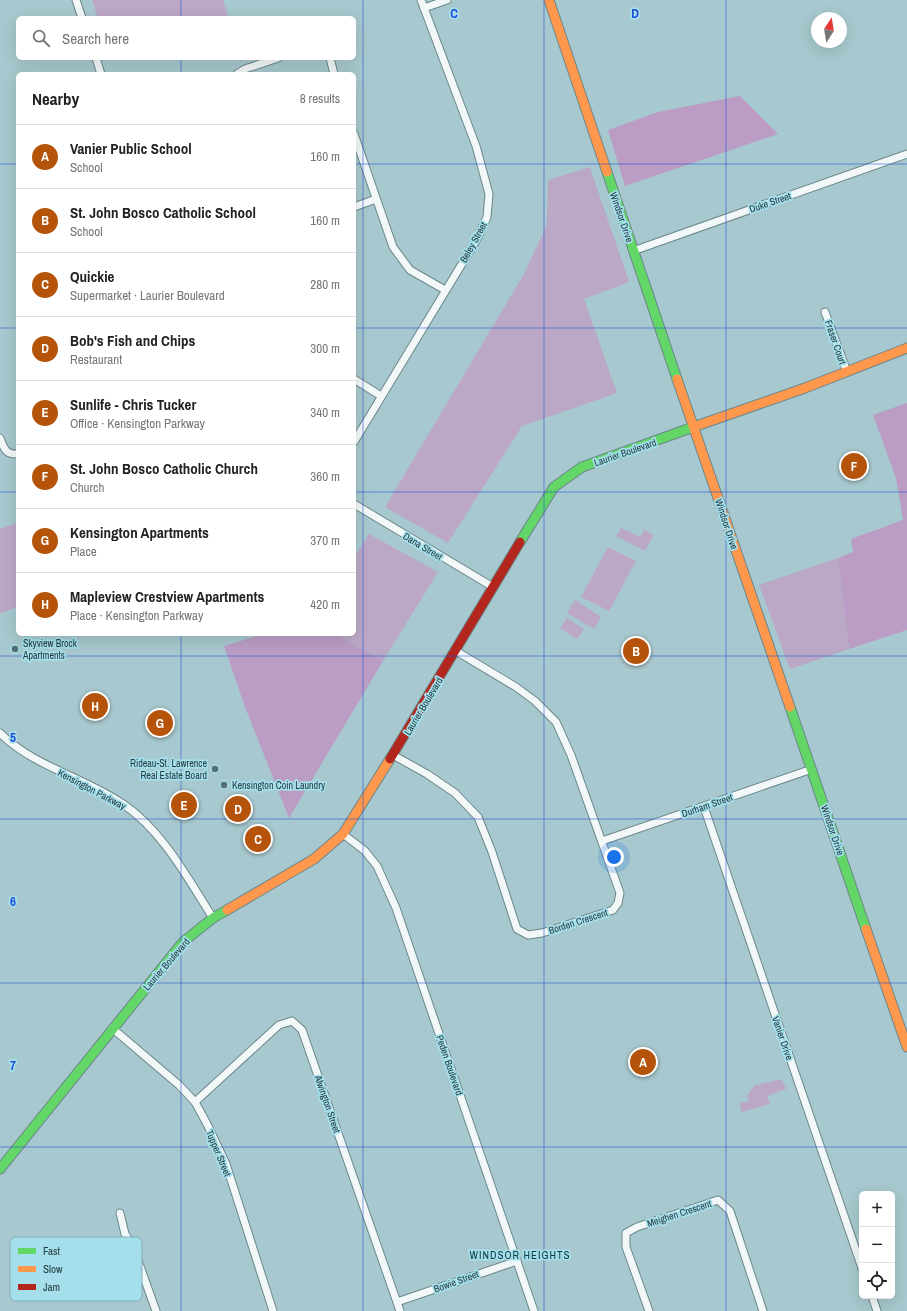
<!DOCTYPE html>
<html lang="en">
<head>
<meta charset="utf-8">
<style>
  :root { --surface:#fff; --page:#f2f2f2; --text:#222; --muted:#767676; --line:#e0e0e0; --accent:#b45309 }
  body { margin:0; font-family:"Archivo Narrow",sans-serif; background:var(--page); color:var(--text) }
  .controls { position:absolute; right:12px; bottom:12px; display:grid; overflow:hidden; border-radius:6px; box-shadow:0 4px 16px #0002 }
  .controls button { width:36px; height:36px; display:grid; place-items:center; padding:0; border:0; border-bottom:1px solid var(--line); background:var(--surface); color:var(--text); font:20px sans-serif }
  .compass { position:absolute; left:811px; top:12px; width:36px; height:36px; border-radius:50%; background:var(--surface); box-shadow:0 4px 16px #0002; rotate:12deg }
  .you { position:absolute; left:614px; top:857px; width:14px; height:14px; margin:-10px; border:3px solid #fff; border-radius:50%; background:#1a73e8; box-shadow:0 0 0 6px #1a73e833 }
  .badge { display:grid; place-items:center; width:26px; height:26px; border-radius:50%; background:var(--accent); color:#fff; font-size:13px; font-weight:700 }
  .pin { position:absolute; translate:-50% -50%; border:2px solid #fff; box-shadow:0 1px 4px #0006 }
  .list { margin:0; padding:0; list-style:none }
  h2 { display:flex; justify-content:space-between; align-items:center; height:52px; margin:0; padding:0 16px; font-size:17px }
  h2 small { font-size:13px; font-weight:400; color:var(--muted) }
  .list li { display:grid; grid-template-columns:26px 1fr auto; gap:12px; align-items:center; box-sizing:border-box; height:64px; padding:0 16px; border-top:1px solid var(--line) }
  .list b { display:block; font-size:15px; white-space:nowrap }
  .list p { margin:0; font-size:13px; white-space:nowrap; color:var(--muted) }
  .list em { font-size:13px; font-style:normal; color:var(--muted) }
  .icon { flex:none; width:22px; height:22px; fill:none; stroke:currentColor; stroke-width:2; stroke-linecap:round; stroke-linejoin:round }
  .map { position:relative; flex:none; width:907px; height:1311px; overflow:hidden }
  .search { position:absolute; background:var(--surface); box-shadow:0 4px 16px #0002; left:16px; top:16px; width:340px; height:44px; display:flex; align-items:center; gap:10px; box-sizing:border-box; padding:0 14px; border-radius:6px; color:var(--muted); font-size:15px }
  .panel { position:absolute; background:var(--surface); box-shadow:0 4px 16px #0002; left:16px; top:72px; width:340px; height:564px; border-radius:6px }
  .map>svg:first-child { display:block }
</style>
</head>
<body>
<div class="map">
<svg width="907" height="1311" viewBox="0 0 907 1311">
  <rect width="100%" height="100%" fill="#a7c8ce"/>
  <g fill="#bba8c7">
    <polygon points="92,0 223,0 228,16 221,18 98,18"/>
    <polygon points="590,167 629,282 584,299 617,393 522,426 448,543 385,507 524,274 547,224 548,180"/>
    <polygon points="18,523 18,607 0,613 0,529"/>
    <polygon points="621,528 640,537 644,530 654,535 645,551 616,536"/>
    <polygon points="369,534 438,572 383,661 335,634 354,634 354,558"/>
    <polygon points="608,547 636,561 609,611 581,597"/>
    <polygon points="838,558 849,649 790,669 759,585"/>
    <polygon points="575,600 601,617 594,629 567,613"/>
    <polygon points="567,618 584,629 577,639 560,628"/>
    <polygon points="782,1079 786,1089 767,1096 770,1104 741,1112 740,1103 749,1101 747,1096 755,1085"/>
  </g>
  <g fill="#ba9cc5">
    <polygon points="740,96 778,134 625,186 608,130 658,112"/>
    <polygon points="907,403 907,630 849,649 838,558 853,552 851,539 903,520 896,478 873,415"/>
    <polygon points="263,634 335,634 383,661 289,818 245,707 224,646"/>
  </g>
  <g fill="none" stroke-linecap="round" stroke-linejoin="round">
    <g stroke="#6c878b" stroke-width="9">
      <g id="street">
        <polyline points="76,0 82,18"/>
        <polyline points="424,8 447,0"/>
        <polyline points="96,58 101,74"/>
        <polyline points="330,58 334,74"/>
        <polyline points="237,74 245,69 278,58"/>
        <polyline points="354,134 393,247 410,270 445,290"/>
        <polyline points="354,207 376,199"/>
        <polyline points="633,251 907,154"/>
        <polyline points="825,312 847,372"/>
        <polyline points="354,379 381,396"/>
        <path d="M0 438C4 449 6 455 18 454"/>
        <polyline points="354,442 477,239 487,217 489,194 476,146 421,0"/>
        <polyline points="354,504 493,587"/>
        <path d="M0 733C34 767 84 777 123 804 162 830 188 879 213 918"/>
        <polyline points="393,755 427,774 455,793 478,817 492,852 517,929 528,935 542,933 613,910 618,903 620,893 571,755 556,722 535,701 516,687 456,651"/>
        <polyline points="704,807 862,1268"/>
        <polyline points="343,834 365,851 377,866 396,908 534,1311"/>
        <polyline points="602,841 812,769"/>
        <polyline points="112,1028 179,1085 195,1102 207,1124 226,1164 273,1311"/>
        <polyline points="195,1102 279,1025 292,1021 302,1030 400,1311"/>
        <polyline points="120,1213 125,1234 132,1244 156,1311"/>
        <polyline points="872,1296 877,1311"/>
        <polyline points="397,1302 517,1261"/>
        <polyline points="649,1311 626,1247 626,1233 637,1227 718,1200 730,1211 763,1311"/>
      </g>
    </g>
    <g stroke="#6c878b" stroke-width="11">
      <g id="fast">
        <polyline points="607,172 677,379"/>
        <polyline points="520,542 554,487 582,467 699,425"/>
        <polyline points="790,707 866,929"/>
        <polyline points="0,1169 183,942 213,918 227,910"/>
      </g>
    </g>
    <g stroke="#6c878b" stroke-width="11">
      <g id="slow">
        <polyline points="549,0 607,172"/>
        <polyline points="677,379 790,707"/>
        <polyline points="699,425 805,388 907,348"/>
        <polyline points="227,910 314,859 343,834 390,759"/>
        <polyline points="866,929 907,1047"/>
      </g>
    </g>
    <g stroke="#6c878b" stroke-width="11">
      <polyline id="jam" points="390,759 520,542"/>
    </g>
    <use href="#street" stroke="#f2f7f8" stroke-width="7"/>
    <use href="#fast" stroke="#63d668" stroke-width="9"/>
    <use href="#slow" stroke="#ff974d" stroke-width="9"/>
    <use href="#jam" stroke="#b3261e" stroke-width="9"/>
  </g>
  <path fill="none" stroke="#1d4ed8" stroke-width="1" stroke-opacity="0.55" d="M181 0V18M363 0V1311M544 0V1311M726 0V1311M181 58V74M0 164H18M354 164H907M0 328H18M354 328H907M0 492H18M354 492H907M181 634V1311M0 656H907M0 819H907M0 983H907M0 1147H907"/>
  <g fill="#536e74" stroke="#a4dfeb" stroke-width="1.5">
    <circle cx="15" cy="649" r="4"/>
    <circle cx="215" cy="769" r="4"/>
    <circle cx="224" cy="785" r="4"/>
  </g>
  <g text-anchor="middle" stroke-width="3.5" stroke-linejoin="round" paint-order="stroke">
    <g font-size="10" fill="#263e43" stroke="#a4dfeb">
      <text transform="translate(770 202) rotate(-19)" y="4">Duke Street</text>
      <text transform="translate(622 217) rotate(71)" y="4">Windsor Drive</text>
      <text transform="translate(473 242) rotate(-61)" y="4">Beley Street</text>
      <text transform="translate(836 342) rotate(71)" y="4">Fraser Court</text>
      <text transform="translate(625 452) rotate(-19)" y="4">Laurier Boulevard</text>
      <text transform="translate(727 524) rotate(72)" y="4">Windsor Drive</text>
      <text transform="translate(423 546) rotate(31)" y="4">Dana Street</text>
      <text transform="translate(423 706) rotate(-59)" y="4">Laurier Boulevard</text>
      <text transform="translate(92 789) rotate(28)" y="4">Kensington Parkway</text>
      <text transform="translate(707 805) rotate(-19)" y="4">Durham Street</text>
      <text transform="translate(833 830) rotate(71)" y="4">Windsor Drive</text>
      <text transform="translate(578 921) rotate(-18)" y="4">Borden Crescent</text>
      <text transform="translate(166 964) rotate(-49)" y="4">Laurier Boulevard</text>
      <text transform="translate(783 1038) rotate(71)" y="4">Vanier Drive</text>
      <text transform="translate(450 1065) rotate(71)" y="4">Peden Boulevard</text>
      <text transform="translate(328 1104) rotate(71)" y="4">Alwington Street</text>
      <text transform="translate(219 1153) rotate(67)" y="4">Tupper Street</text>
      <text transform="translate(679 1213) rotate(-18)" y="4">Meighen Crescent</text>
      <text transform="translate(456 1281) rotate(-20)" y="4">Bowie Street</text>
    </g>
    <g font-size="10" fill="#263e43" stroke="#a4dfeb" text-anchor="start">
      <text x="23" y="647">Skyview Brock<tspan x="23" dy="12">Apartments</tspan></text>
      <text x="207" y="767" text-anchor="end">Rideau-St. Lawrence<tspan x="207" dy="12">Real Estate Board</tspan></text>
      <text x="232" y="789">Kensington Coin Laundry</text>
    </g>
    <g font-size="11" letter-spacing="1" fill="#0b3a42" stroke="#a4dfeb">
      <text x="520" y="1259">WINDSOR HEIGHTS</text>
    </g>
  </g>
  <rect x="10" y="1237" width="132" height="64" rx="6" fill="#a4dfeb" stroke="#7eafb9" stroke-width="1"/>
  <rect x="18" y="1248" width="18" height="6" fill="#63d668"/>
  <rect x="18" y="1266" width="18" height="6" fill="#ff974d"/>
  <rect x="18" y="1284" width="18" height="6" fill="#b3261e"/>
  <g font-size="11" fill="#263e43">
    <text x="43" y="1255">Fast</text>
    <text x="43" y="1273">Slow</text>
    <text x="43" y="1291">Jam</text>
  </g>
  <g font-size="13" text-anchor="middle" font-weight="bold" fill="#1d4ed8" stroke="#a4dfeb" stroke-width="3.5" stroke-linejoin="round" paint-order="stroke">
    <text x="454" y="18">C</text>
    <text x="635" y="18">D</text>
    <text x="13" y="742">5</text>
    <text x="13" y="906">6</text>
    <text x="13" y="1070">7</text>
  </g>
</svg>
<div class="controls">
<button>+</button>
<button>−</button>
<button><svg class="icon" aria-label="locate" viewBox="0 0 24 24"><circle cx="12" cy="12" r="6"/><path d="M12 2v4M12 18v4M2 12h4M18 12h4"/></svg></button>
</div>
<svg class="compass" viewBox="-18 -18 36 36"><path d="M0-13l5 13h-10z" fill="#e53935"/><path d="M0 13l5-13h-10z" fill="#767676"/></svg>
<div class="you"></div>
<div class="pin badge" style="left:643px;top:1062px">A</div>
<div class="pin badge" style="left:636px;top:651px">B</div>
<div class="pin badge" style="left:258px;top:839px">C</div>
<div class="pin badge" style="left:238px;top:809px">D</div>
<div class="pin badge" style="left:184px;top:805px">E</div>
<div class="pin badge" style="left:854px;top:466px">F</div>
<div class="pin badge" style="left:160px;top:723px">G</div>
<div class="pin badge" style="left:95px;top:706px">H</div>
<div class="search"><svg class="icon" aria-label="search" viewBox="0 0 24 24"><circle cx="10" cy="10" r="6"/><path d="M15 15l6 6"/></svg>Search here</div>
<section class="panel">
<h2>Nearby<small>8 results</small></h2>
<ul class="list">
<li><span class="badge">A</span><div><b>Vanier Public School</b><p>School</p></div><em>160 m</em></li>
<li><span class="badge">B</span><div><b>St. John Bosco Catholic School</b><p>School</p></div><em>160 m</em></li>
<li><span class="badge">C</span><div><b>Quickie</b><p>Supermarket · Laurier Boulevard</p></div><em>280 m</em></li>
<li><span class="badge">D</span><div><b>Bob's Fish and Chips</b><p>Restaurant</p></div><em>300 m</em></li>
<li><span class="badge">E</span><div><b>Sunlife - Chris Tucker</b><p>Office · Kensington Parkway</p></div><em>340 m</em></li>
<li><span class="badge">F</span><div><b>St. John Bosco Catholic Church</b><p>Church</p></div><em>360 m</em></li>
<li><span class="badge">G</span><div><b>Kensington Apartments</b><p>Place</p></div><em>370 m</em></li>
<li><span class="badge">H</span><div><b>Mapleview Crestview Apartments</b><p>Place · Kensington Parkway</p></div><em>420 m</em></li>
</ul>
</section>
</div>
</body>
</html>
